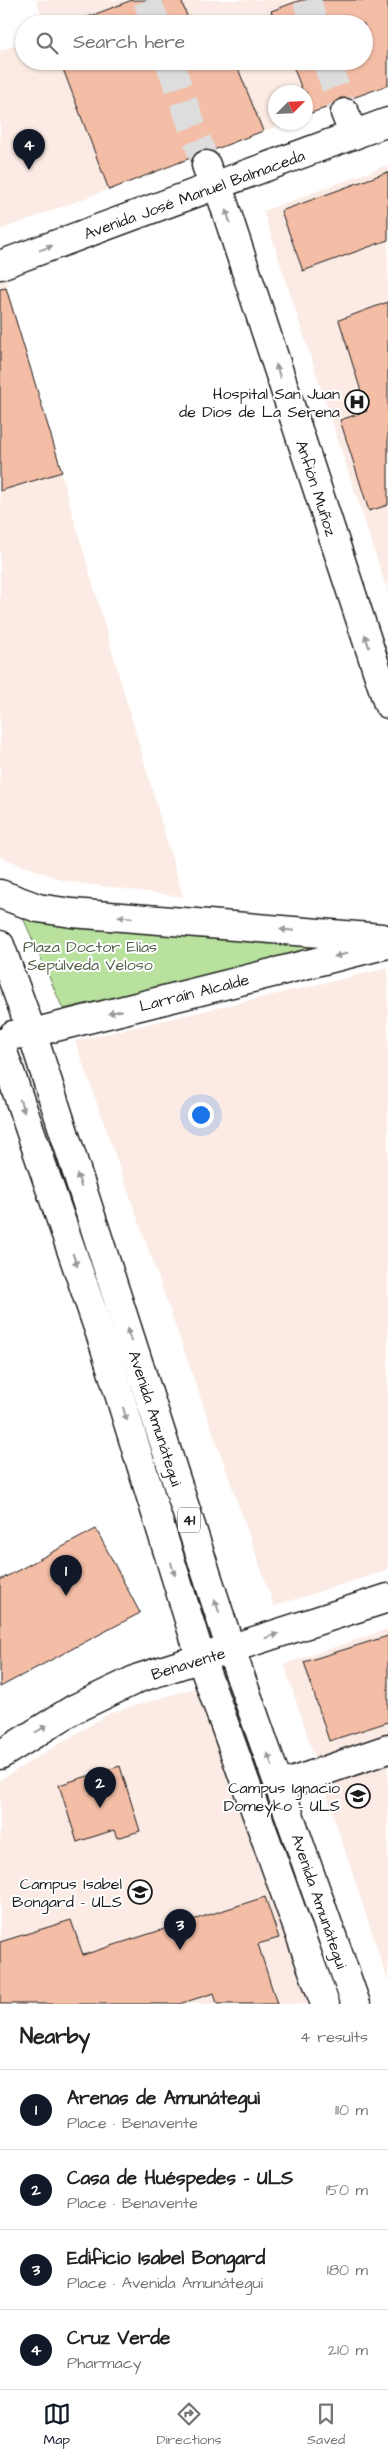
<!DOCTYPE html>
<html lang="en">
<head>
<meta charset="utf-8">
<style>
  :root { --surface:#fff; --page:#f6f6f6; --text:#222; --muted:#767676; --line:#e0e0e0; --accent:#111827 }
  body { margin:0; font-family:"Architects Daughter",sans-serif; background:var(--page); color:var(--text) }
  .compass { position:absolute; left:268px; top:85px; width:45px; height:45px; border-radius:50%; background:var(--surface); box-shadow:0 1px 4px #0004; rotate:66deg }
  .you { position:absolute; left:200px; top:1114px; width:18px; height:18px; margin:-12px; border:4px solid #fff; border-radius:50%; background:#1a73e8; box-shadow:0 0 0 8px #1a73e833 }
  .badge { display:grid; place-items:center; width:32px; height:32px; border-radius:50%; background:var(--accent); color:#fff; font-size:16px; font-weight:700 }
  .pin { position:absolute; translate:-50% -41px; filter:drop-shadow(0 1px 2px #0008) }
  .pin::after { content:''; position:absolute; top:26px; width:18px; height:15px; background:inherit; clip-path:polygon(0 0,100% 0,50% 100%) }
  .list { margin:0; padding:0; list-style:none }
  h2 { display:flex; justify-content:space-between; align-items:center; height:65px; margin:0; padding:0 20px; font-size:21px }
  h2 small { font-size:16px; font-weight:400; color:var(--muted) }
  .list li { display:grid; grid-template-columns:32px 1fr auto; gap:15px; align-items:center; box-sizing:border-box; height:80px; padding:0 20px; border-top:1px solid var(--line) }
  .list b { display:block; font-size:19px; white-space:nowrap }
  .list p { margin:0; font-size:16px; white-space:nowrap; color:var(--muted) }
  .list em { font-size:16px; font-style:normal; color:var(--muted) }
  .icon { flex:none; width:28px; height:28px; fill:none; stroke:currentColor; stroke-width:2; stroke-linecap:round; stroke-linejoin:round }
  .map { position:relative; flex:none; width:388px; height:2004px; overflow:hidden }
  .search { position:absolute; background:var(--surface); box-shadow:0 1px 4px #0004; left:15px; right:15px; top:15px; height:55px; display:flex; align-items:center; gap:12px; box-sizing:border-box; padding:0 18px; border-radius:28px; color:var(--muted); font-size:19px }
  .sheet { height:385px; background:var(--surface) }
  nav { display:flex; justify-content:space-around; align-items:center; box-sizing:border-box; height:70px; border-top:1px solid var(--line); background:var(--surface); font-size:14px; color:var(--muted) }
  nav a { display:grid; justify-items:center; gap:2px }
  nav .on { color:var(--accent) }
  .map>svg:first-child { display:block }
</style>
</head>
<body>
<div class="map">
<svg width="388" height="2004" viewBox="0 0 388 2004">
  <rect width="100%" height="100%" fill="#fff"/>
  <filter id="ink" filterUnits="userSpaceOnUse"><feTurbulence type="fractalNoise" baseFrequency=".02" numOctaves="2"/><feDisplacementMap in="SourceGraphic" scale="10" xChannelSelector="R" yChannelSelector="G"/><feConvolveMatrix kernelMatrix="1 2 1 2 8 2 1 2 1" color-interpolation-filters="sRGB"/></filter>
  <g filter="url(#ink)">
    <g fill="#fbebe4">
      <polygon points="36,0 388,0 388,86 306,115 306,92 276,92 276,122 286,123 0,230 0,51 24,42 24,61 364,61 364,24 45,24"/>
      <polygon points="388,165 388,593 263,211"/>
      <polygon points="0,262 183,897 65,881 0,857"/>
      <polygon points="388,968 388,1570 274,1606 75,1041"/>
      <polygon points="388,1629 388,1982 284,1664"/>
      <polygon points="214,1682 316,2004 0,2004 0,1780 110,1713"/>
    </g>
    <polygon fill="#b8e19d" stroke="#6a7e5c" points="9,886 147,920 353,943 63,1009"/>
    <g fill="#f3bda6" stroke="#1c1c1c">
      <polygon points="132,0 181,0 190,24 70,24"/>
      <polygon points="301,0 388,0 388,85 350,99 340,98 332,106 311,113 306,92 303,92 291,61 364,61 364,24 276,24 271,11"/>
      <polygon points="60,61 235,61 263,131 211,151 200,150 193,157 109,190"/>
      <polygon points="388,172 388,240 303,271 281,211"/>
      <polygon points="6,288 62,472 0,491 0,289"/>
      <polygon points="388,302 388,505 369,511 340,420 367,411 339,320"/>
      <polygon points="96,1529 140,1613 0,1687 0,1580"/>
      <polygon points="388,1636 388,1722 329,1741 304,1662"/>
      <polygon points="120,1766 140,1831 117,1838 114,1830 77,1842 59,1785"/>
      <polygon points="265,1897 279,1938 258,1944 277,2004 217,2004 214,1993 179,2004 0,2004 0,1942 71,1920 83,1955"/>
    </g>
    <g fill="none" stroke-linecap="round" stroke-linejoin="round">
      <g stroke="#ddd" stroke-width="28" stroke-dasharray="28 14" stroke-linecap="butt">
        <polyline points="147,0 156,24"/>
        <polyline points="307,0 314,24"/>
        <polyline points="169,61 206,165"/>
        <polyline points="326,61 345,113"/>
      </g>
      <g stroke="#1c1c1c" stroke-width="31">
        <g id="minor">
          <polyline points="345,113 354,135"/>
          <polyline points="206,165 214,188"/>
          <polyline points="218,186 388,704"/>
          <polyline points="280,1786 388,1749"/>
        </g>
      </g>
      <g stroke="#1c1c1c" stroke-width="31">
        <g id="major">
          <polyline points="0,265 388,122"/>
          <polyline points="0,894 38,908 72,913 382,938"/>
          <polyline points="0,945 32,1033 231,1650 356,2004"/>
          <polyline points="13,1035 32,1033 388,944"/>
          <polyline points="0,1043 104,1345 201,1659 325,2004"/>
          <polyline points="0,1755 74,1709 139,1678 388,1598"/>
        </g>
      </g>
      <use href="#minor" stroke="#fff" stroke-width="28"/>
      <use href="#major" stroke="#fff" stroke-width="28"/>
    </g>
    <defs><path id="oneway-solid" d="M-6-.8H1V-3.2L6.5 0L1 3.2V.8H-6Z" transform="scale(1.25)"/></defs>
    <g fill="#999">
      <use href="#oneway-solid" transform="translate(228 216) rotate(-108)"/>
      <use href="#oneway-solid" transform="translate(46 248) rotate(-20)"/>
      <use href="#oneway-solid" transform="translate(278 371) rotate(-108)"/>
      <use href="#oneway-solid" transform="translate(367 641) rotate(-108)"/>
      <use href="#oneway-solid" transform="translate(125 917) rotate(-175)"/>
      <use href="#oneway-solid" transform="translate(287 930) rotate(-175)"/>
      <use href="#oneway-solid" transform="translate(341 955) rotate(166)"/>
      <use href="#oneway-solid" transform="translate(115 1012) rotate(166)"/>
      <use href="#oneway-solid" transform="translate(22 1106) rotate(71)"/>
      <use href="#oneway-solid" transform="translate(79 1180) rotate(-108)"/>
      <use href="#oneway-solid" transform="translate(75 1260) rotate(71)"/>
      <use href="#oneway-solid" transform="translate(129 1335) rotate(-108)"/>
      <use href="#oneway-solid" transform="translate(125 1414) rotate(73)"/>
      <use href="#oneway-solid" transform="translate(173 1569) rotate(73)"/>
      <use href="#oneway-solid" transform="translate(217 1606) rotate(-108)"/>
      <use href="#oneway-solid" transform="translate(272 1636) rotate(-18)"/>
      <use href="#oneway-solid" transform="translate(41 1729) rotate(-32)"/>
      <use href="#oneway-solid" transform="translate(270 1760) rotate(-110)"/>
    </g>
  </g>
  <defs>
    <g id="hospital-ring" transform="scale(1.25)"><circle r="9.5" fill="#fff" stroke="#1c1c1c" stroke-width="1.5"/><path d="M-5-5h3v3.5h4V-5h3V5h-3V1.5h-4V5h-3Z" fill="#1c1c1c"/></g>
    <g id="university-ring" transform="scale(1.25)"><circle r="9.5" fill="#fff" stroke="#1c1c1c" stroke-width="1.5"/><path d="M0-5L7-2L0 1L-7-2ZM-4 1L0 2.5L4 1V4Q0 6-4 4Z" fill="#1c1c1c"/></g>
  </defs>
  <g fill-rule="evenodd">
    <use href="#hospital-ring" x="357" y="402"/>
    <use href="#university-ring" x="358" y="1796"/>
    <use href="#university-ring" x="140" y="1892"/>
  </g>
  <g text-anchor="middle" stroke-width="4" stroke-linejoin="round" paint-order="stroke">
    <rect fill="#fff" stroke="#606060" stroke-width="1" x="178" y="1507.5" width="22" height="25" rx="4"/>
    <g font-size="15" font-weight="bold" fill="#1c1c1c">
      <text x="189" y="1525">41</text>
    </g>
    <g font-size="16" fill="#1c1c1c" stroke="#fff">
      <text transform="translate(194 194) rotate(-20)" y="6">Avenida José Manuel Balmaceda</text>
      <text transform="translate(317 488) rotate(72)" y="6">Anfión Muñoz</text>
      <text transform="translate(194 992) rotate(-14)" y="6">Larraín Alcalde</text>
      <text transform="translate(156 1418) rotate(72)" y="6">Avenida Amunátegui</text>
      <text transform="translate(188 1663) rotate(-17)" y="6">Benavente</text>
      <text transform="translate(320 1901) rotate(71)" y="6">Avenida Amunátegui</text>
    </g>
    <g font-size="16" fill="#1c1c1c" stroke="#fff" text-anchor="end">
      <text x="340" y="399">Hospital San Juan<tspan x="340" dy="18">de Dios de La Serena</tspan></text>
      <text x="340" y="1793">Campus Ignacio<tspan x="340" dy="18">Domeyko - ULS</tspan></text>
      <text x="122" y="1889">Campus Isabel<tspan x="122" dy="18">Bongard - ULS</tspan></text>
    </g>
    <g font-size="16" fill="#536149" stroke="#fff">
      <text x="90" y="952">Plaza Doctor Elías<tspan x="90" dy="18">Sepúlveda Veloso</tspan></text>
    </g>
  </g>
</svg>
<svg class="compass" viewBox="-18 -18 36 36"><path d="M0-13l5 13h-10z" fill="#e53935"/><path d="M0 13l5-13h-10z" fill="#767676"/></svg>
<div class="you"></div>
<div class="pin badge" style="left:66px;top:1596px">1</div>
<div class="pin badge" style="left:100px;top:1808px">2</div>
<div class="pin badge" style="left:180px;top:1950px">3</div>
<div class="pin badge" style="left:29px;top:170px">4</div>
<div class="search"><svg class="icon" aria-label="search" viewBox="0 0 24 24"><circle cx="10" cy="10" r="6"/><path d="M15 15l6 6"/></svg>Search here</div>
</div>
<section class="sheet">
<h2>Nearby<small>4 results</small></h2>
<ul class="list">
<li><span class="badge">1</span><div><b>Arenas de Amunátegui</b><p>Place · Benavente</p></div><em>110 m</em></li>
<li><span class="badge">2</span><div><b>Casa de Huéspedes - ULS</b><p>Place · Benavente</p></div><em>150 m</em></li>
<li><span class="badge">3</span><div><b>Edificio Isabel Bongard</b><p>Place · Avenida Amunátegui</p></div><em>180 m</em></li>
<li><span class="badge">4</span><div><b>Cruz Verde</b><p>Pharmacy</p></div><em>210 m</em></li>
</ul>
</section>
<nav>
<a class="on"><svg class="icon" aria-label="map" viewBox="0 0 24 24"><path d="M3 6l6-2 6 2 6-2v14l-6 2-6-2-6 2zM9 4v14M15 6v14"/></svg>Map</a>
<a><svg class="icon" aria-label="directions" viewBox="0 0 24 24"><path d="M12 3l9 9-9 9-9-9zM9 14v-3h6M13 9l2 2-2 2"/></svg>Directions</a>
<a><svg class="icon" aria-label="saved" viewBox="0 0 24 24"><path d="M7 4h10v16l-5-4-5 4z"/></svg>Saved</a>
</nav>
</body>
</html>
